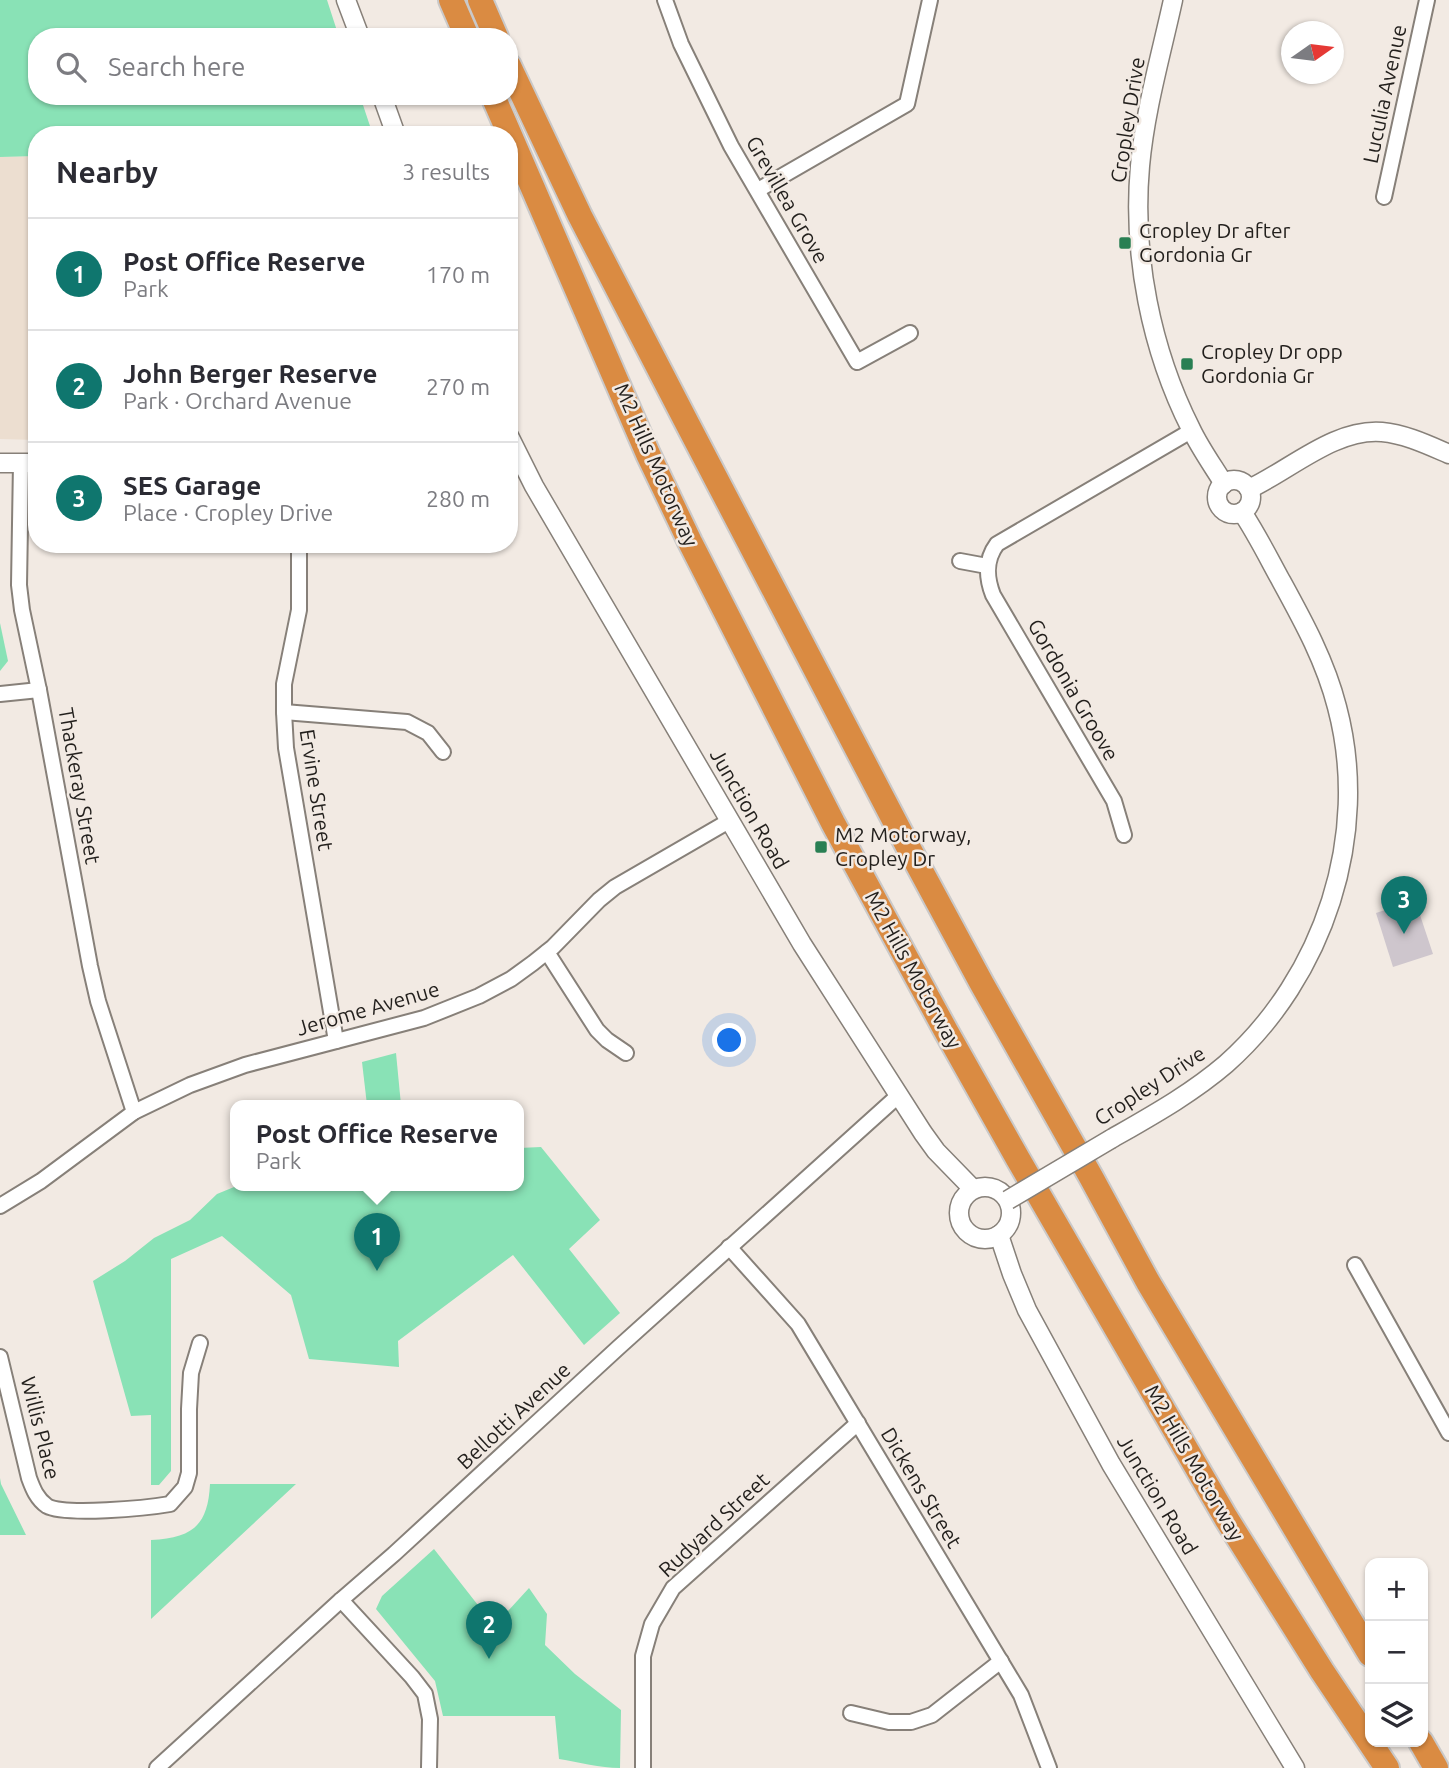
<!DOCTYPE html>
<html lang="en">
<head>
<meta charset="utf-8">
<style>
  :root { --surface:#fff; --page:#f7f7f7; --text:#2b2b33; --muted:#7c7c81; --line:#e1e1e2; --accent:#0f766e }
  body { margin:0; font-family:Ubuntu,sans-serif; background:var(--page); color:var(--text) }
  .controls { position:absolute; right:21px; bottom:21px; display:grid; overflow:hidden; border-radius:14px; box-shadow:0 2px 5px #0004 }
  .controls button { width:63px; height:63px; display:grid; place-items:center; padding:0; border:0; border-bottom:2px solid var(--line); background:var(--surface); color:var(--text); font:35px sans-serif }
  .compass { position:absolute; left:1281px; top:21px; width:63px; height:63px; border-radius:50%; background:var(--surface); box-shadow:0 2px 5px #0004; rotate:76deg }
  .you { position:absolute; left:730px; top:1041px; width:24px; height:24px; margin:-18px; border:5px solid #fff; border-radius:50%; background:#1a73e8; box-shadow:0 0 0 10px #1a73e833 }
  .badge { display:grid; place-items:center; width:46px; height:46px; border-radius:50%; background:var(--accent); color:#fff; font-size:23px; font-weight:700 }
  .pin { position:absolute; translate:-50% -58px; filter:drop-shadow(0 2px 4px #0008) }
  .pin::after { content:''; position:absolute; top:37px; width:24px; height:21px; background:inherit; clip-path:polygon(0 0,100% 0,50% 100%) }
  .popup { position:absolute; left:230px; top:1100px; width:294px; height:91px; box-sizing:border-box; display:grid; place-content:center; border-radius:14px; background:var(--surface); filter:drop-shadow(0 2px 5px #0005); font-size:23px; white-space:nowrap; color:var(--muted) }
  .popup b { font-size:26px; color:var(--text) }
  .popup::after { content:''; position:absolute; left:50%; top:100%; margin-left:-14px; border:14px solid transparent; border-top-color:var(--surface) }
  .list { margin:0; padding:0; list-style:none }
  h2 { display:flex; justify-content:space-between; align-items:center; height:91px; margin:0; padding:0 28px; font-size:30px }
  h2 small { font-size:23px; font-weight:400; color:var(--muted) }
  .list li { display:grid; grid-template-columns:46px 1fr auto; gap:21px; align-items:center; box-sizing:border-box; height:112px; padding:0 28px; border-top:2px solid var(--line) }
  .list b { display:block; font-size:26px; white-space:nowrap }
  .list p { margin:0; font-size:23px; white-space:nowrap; color:var(--muted) }
  .list em { font-size:23px; font-style:normal; color:var(--muted) }
  .icon { flex:none; width:38px; height:38px; fill:none; stroke:currentColor; stroke-width:2; stroke-linecap:round; stroke-linejoin:round }
  .map { position:relative; flex:none; width:1449px; height:1768px; overflow:hidden }
  .search { position:absolute; background:var(--surface); box-shadow:0 2px 5px #0004; left:28px; top:28px; width:490px; height:77px; display:flex; align-items:center; gap:18px; box-sizing:border-box; padding:0 24px; border-radius:28px; color:var(--muted); font-size:26px }
  .panel { position:absolute; background:var(--surface); box-shadow:0 2px 5px #0004; left:28px; top:126px; width:490px; height:427px; border-radius:28px }
  .map>svg:first-child { display:block }
</style>
</head>
<body>
<div class="map">
<svg width="1449" height="1768" viewBox="0 0 1449 1768">
  <rect width="100%" height="100%" fill="#f2eae3"/>
  <polygon fill="#ecded0" points="37,156 37,440 0,439 0,157"/>
  <g fill="#89e2b6">
    <polygon points="0,0 327,0 339,37 37,37 37,96 360,96 373,135 37,135 37,156 0,157"/>
    <polygon points="0,623 8,661 0,671"/>
    <polygon points="396,1053 401,1105 367,1105 362,1062"/>
    <polygon points="541,1147 600,1220 569,1249 620,1313 584,1345 513,1255 398,1341 399,1367 309,1359 291,1295 222,1236 171,1259 171,1471 159,1485 151,1485 151,1415 131,1416 93,1281 125,1261 154,1238 190,1220 217,1194 239,1185 519,1185 519,1148"/>
    <polygon points="0,1478 1,1484 26,1535 0,1535"/>
    <path d="M210 1484H296L151 1619V1540C192 1538 208 1526 210 1484Z"/>
    <path d="M434 1549 492 1623 498 1622 529 1588 547 1614 545 1645 575 1674 621 1710 620 1768C600 1768 579 1762 559 1759L555 1716H443L435 1681 376 1609 382 1596Z"/>
  </g>
  <polygon fill="#cec6cd" points="1415,900 1433,954 1393,967 1376,913"/>
  <g fill="none" stroke-linecap="round" stroke-linejoin="round">
    <g stroke="#878079" stroke-width="18">
      <g id="minor">
        <polyline points="665,0 681,44 731,146 857,362 910,333"/>
        <polyline points="758,190 907,104 930,0"/>
        <polyline points="1384,197 1427,0"/>
        <polyline points="21,463 19,585 22,610 39,690 90,966 98,1001 134,1112"/>
        <polyline points="299,544 299,610 284,684 284,712 286,748 336,1041"/>
        <polyline points="960,561 987,566"/>
        <polyline points="0,694 39,690"/>
        <polyline points="284,712 407,722 428,733 443,752"/>
        <path d="M1124 835 1114 801 993 595C986 577 985 560 997 544L1191 431"/>
        <polyline points="547,952 597,1030 607,1040 626,1053"/>
        <polyline points="0,1206 41,1181 134,1112 190,1085 245,1065 424,1018 479,996 511,979 533,963 553,947 599,900 615,887 729,821"/>
        <polyline points="729,1247 798,1324 1021,1695 1049,1768"/>
        <polyline points="1355,1265 1449,1433"/>
        <path d="M0 1357 29 1478C33 1489 37 1499 47 1506 65 1516 147 1508 170 1504L185 1487 189 1473V1409L191 1373 200 1343"/>
        <polyline points="341,1600 412,1677 425,1694 430,1719 429,1768"/>
        <polyline points="851,1713 889,1722 911,1722 932,1715 1001,1661"/>
        <polyline points="157,1768 341,1600 394,1554 619,1347 899,1095"/>
        <polyline points="643,1768 643,1656 652,1624 673,1588 858,1423"/>
      </g>
    </g>
    <g stroke="#878079" stroke-width="21">
      <g id="tertiary">
        <polyline points="346,0 360,37"/>
        <path d="M1173 0C1161 55 1145 110 1140 166 1132 255 1151 350 1191 429 1200 448 1213 466 1224 484"/>
        <polyline points="382,96 396,135"/>
        <polyline points="509,436 534,486 802,944 923,1133 936,1151 973,1189"/>
        <polyline points="0,463 37,463"/>
        <circle cx="1234" cy="497" r="17"/>
        <path d="M1249 489C1290 470 1335 428 1382 432 1405 434 1428 445 1449 454"/>
        <path d="M1111 1139C1151 1116 1191 1094 1226 1064 1324 977 1371 835 1337 707 1325 660 1302 619 1279 577 1267 555 1256 533 1242 512"/>
        <circle cx="985" cy="1213" r="26"/>
        <polyline points="999,1235 1012,1274 1027,1310 1111,1464 1295,1768"/>
      </g>
    </g>
    <g stroke="#cac9c9" stroke-width="28">
      <g id="motorway">
        <polyline points="451,0 467,37"/>
        <polyline points="480,0 496,37"/>
        <polyline points="509,66 580,216 688,425 906,843 982,984 1091,1177 1148,1282 1370,1654"/>
        <polyline points="493,96 648,454 690,542 833,823 946,1031 1018,1159 1226,1518 1322,1671 1387,1768"/>
        <polyline points="1421,1742 1436,1768"/>
      </g>
    </g>
    <use href="#minor" stroke="#fff" stroke-width="14"/>
    <use href="#tertiary" stroke="#fff" stroke-width="18"/>
    <use href="#motorway" stroke="#da8b42" stroke-width="24"/>
    <g stroke="#878079" stroke-width="21" stroke-linecap="butt">
      <polyline id="tertiary-bridge" points="1008,1200 1111,1139"/>
    </g>
    <use href="#tertiary-bridge" stroke="#fff" stroke-width="18"/>
  </g>
  <g fill="#297f53" stroke="#f2eae3" stroke-width="2.5">
    <rect x="1118" y="236" width="14" height="14" rx="3.5"/>
    <rect x="1180" y="357" width="14" height="14" rx="3.5"/>
    <rect x="814" y="840" width="14" height="14" rx="3.5"/>
  </g>
  <g text-anchor="middle" stroke-width="5" stroke-linejoin="round" paint-order="stroke">
    <g font-size="21" fill="#221f1c" stroke="#f2eae3">
      <text transform="translate(1385 94) rotate(-78)" y="7">Luculia Avenue</text>
      <text transform="translate(1128 120) rotate(-81)" y="7">Cropley Drive</text>
      <text transform="translate(787 200) rotate(60)" y="7">Grevillea Grove</text>
      <text transform="translate(656 465) rotate(66)" y="7">M2 Hills Motorway</text>
      <text transform="translate(1073 690) rotate(60)" y="7">Gordonia Groove</text>
      <text transform="translate(79 786) rotate(80)" y="7">Thackeray Street</text>
      <text transform="translate(316 790) rotate(81)" y="7">Ervine Street</text>
      <text transform="translate(749 809) rotate(60)" y="7">Junction Road</text>
      <text transform="translate(913 970) rotate(61)" y="7">M2 Hills Motorway</text>
      <text transform="translate(368 1009) rotate(-16)" y="7">Jerome Avenue</text>
      <text transform="translate(1150 1086) rotate(-33)" y="7">Cropley Drive</text>
      <text transform="translate(514 1416) rotate(-43)" y="7">Bellotti Avenue</text>
      <text transform="translate(40 1428) rotate(76)" y="7">Willis Place</text>
      <text transform="translate(1194 1463) rotate(60)" y="7">M2 Hills Motorway</text>
      <text transform="translate(921 1488) rotate(59)" y="7">Dickens Street</text>
      <text transform="translate(1157 1495) rotate(59)" y="7">Junction Road</text>
      <text transform="translate(714 1525) rotate(-43)" y="7">Rudyard Street</text>
    </g>
    <g font-size="21" fill="#221f1c" stroke="#f2eae3" text-anchor="start">
      <text x="1139" y="238">Cropley Dr after<tspan x="1139" dy="24">Gordonia Gr</tspan></text>
      <text x="1201" y="359">Cropley Dr opp<tspan x="1201" dy="24">Gordonia Gr</tspan></text>
      <text x="835" y="842">M2 Motorway,<tspan x="835" dy="24">Cropley Dr</tspan></text>
    </g>
  </g>
</svg>
<div class="controls">
<button>+</button>
<button>−</button>
<button><svg class="icon" aria-label="layers" viewBox="0 0 24 24"><path d="M12 4l9 5-9 5-9-5zM3 14l9 5 9-5"/></svg></button>
</div>
<svg class="compass" viewBox="-18 -18 36 36"><path d="M0-13l5 13h-10z" fill="#e53935"/><path d="M0 13l5-13h-10z" fill="#7c7c81"/></svg>
<div class="you"></div>
<div class="pin badge" style="left:377px;top:1271px">1</div>
<div class="popup"><b>Post Office Reserve</b>Park</div>
<div class="pin badge" style="left:489px;top:1659px">2</div>
<div class="pin badge" style="left:1404px;top:934px">3</div>
<div class="search"><svg class="icon" aria-label="search" viewBox="0 0 24 24"><circle cx="10" cy="10" r="6"/><path d="M15 15l6 6"/></svg>Search here</div>
<section class="panel">
<h2>Nearby<small>3 results</small></h2>
<ul class="list">
<li><span class="badge">1</span><div><b>Post Office Reserve</b><p>Park</p></div><em>170 m</em></li>
<li><span class="badge">2</span><div><b>John Berger Reserve</b><p>Park · Orchard Avenue</p></div><em>270 m</em></li>
<li><span class="badge">3</span><div><b>SES Garage</b><p>Place · Cropley Drive</p></div><em>280 m</em></li>
</ul>
</section>
</div>
</body>
</html>
